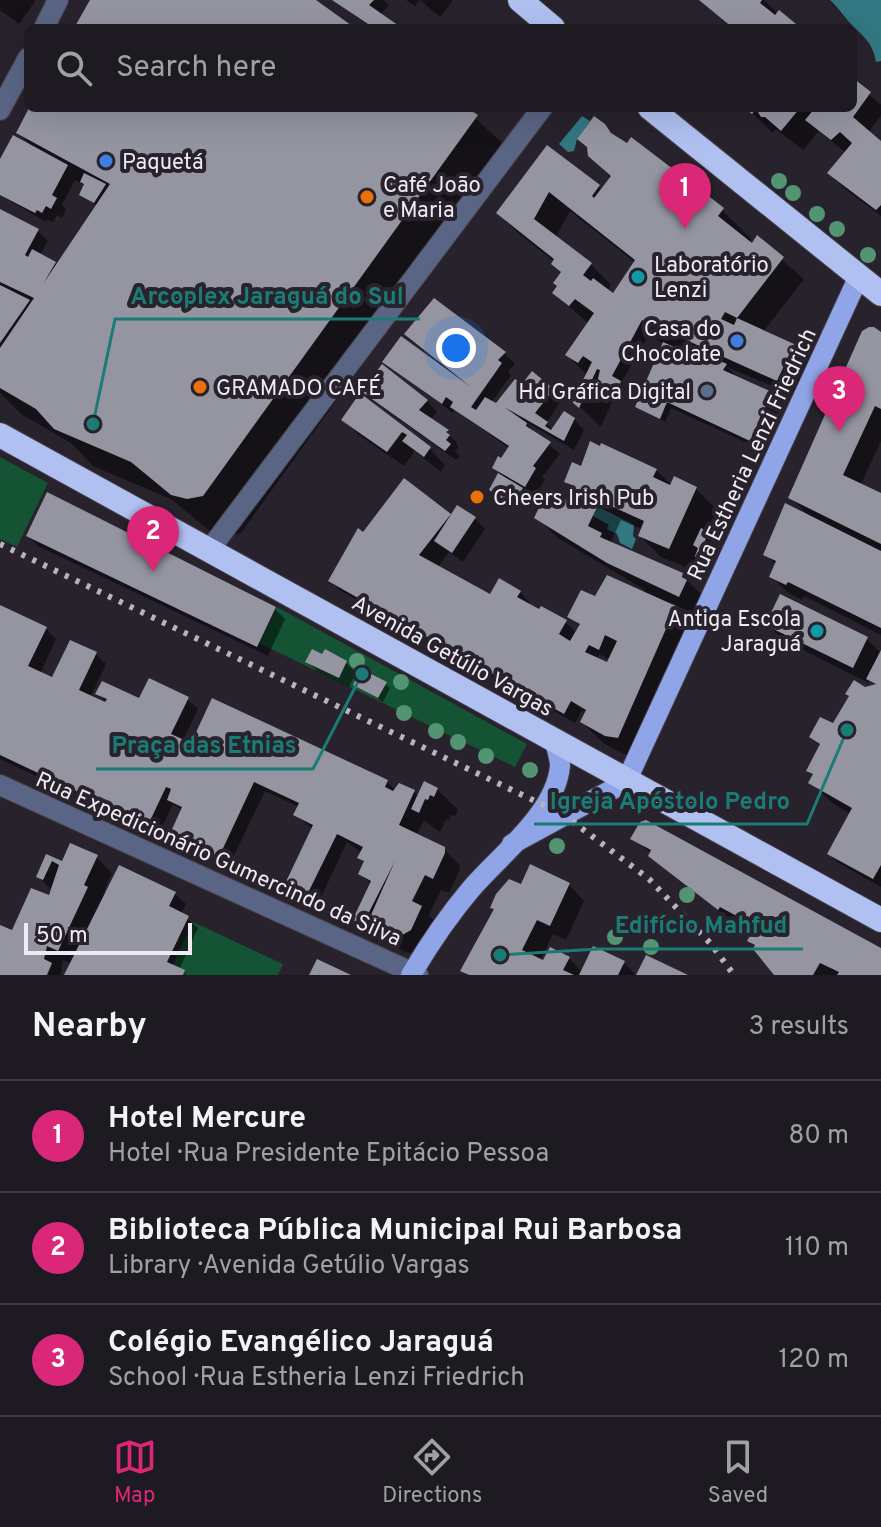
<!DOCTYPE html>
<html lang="en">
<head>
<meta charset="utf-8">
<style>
  :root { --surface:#1e1a21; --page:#2b272e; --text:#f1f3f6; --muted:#a1a1a5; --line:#3c383f; --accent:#db2777 }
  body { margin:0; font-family:Overpass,sans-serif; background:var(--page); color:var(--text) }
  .scale { position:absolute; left:24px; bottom:20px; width:168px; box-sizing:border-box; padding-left:8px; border:4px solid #f0ebf2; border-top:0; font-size:22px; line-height:28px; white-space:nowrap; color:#f0ebf2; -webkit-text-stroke:6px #28222c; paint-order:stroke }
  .you { position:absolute; left:456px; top:348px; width:28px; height:28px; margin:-20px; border:6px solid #fff; border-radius:50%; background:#1a73e8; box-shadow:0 0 0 12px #1a73e833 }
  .badge { display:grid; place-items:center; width:52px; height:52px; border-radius:50%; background:var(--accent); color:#fff; font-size:26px; font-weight:700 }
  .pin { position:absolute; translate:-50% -66px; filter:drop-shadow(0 2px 4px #0008) }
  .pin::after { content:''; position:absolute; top:42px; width:28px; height:24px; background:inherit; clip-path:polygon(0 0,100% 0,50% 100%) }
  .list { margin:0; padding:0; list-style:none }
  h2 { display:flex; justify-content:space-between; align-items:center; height:104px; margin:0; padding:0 32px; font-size:34px }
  h2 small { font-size:26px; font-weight:400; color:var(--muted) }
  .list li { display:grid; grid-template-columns:52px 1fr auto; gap:24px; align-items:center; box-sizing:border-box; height:112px; padding:0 32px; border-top:2px solid var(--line) }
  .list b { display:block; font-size:30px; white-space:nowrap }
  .list p { margin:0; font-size:26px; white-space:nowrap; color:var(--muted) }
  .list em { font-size:26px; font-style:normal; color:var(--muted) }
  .icon { flex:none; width:44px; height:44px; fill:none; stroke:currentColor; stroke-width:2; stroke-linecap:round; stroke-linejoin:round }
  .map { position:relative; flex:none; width:881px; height:975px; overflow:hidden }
  .search { position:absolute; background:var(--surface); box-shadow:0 8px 32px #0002; left:24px; right:24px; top:24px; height:88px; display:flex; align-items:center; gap:20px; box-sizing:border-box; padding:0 28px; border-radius:12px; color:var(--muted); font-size:30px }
  .sheet { height:440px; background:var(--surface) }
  nav { display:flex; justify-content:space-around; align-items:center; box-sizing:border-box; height:112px; border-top:2px solid var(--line); background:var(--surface); font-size:22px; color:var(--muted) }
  nav a { display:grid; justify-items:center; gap:4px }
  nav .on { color:var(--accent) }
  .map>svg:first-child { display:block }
</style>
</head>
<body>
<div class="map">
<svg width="881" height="975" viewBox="0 0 881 975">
  <rect width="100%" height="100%" fill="#28222c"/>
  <g fill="#145434">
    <polygon points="0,457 48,483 17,547 0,539"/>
    <polygon points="277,607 527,744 515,767 259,643"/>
    <polygon points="193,922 283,964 278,975 178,975 170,971"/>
  </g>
  <g fill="#327782">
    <path d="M830 0H881V61L876 62C873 43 864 37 852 25 844 17 839 8 830 0Z"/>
    <polygon points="582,116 590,121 577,139 574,151 568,152 559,144"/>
    <polygon points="597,506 634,525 633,536 636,539 632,549 620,543 617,534 607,529 609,525 593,516"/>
  </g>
  <g fill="#0007" fill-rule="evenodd">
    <polygon points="0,0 36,0 19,24 0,10"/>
    <polygon points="333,0 384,0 389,5 380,15 399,28 372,28"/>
    <polygon points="406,0 453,0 440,17 420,0 415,6"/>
    <polygon points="702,0 764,0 778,14 798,28 732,28"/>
    <polygon points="853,81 881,105 881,115 868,133 881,144 881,216 845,189 829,173 846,153 819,131 803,150 776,129 773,133 747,108 812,108 815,111 818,108 853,108"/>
    <polygon points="32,108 464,108 514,154 241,533 225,536 211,532 171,499 93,466 71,443 21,414 0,393 0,211 37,230 48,241 40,255 58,266 98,206 81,195 85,186 75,180 62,205 66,210 62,218 57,215 53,222 47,219 46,222 0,195 0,163 33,147 18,132"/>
    <path d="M604 125 618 140 676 174 703 201 722 210 751 239 749 243 752 245 757 238 804 279 763 332 793 346 808 361 793 395 727 367 736 376 773 395H769L747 443 671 408 665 422 638 406 664 345 650 333 621 383 625 388 622 395 616 393 601 427 575 402 588 376 567 355 589 324 554 293 563 273 555 262 519 234 498 213 547 148 602 190 612 178 590 156ZM570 211 636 263 613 296 607 291 611 285 590 264 555 238Z"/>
    <polygon points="881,335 881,441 860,486 881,495 881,635 804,596 802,600 787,592 771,576 776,565 766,554 810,517 791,498"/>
    <polygon points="504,353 515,364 508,371 511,375 491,403 495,405 523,386 552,390 562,400 546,423 553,430 574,419 584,430 574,450 526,422 537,435 560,454 542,477 545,480 535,496 528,491 517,508 491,489 500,473 495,467 510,449 455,409 453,413 385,362 437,364 439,361"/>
    <polygon points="365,392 427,401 437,412 430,420 457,442 456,444 459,447 455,451 460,456 456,460 375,402"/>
    <polygon points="773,395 782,404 761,450 750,445"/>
    <polygon points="360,396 430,449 445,465 441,472 415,451 404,466 360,436 344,420"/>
    <path d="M582 469 656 470 672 486 675 479 696 489 717 510 706 532 712 538 706 552 699 549 690 569 661 557 640 536 643 530 621 520 610 544 682 575 703 596 700 616 669 602 695 629 628 756 603 743 582 722 586 713 582 710 575 723 554 711 553 713 341 591 330 581 370 540 404 481 452 517 475 519 485 529 463 562 449 552 438 567 491 597 520 592 530 603 528 605 565 622 577 633 581 625 569 617 596 599 643 594 645 590 558 538 537 518 565 506 573 488 566 481ZM599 654 611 660 606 664 597 659Z"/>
    <polygon points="28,536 275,609 285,619 268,656 38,546"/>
    <polygon points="781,596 867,639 881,653 881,887 840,864 829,854 851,814 832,803 811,782 814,776 808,770 821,747 812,737 834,725 865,689 876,686 870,680 869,683 783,640 767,624"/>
    <polygon points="0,607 46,629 56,639 40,674 53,680 96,654 106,664 91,696 111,706 98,694 140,701 187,699 198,709 182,742 387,782 396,791 414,792 419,797 437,789 458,810 455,816 451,815 449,820 446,819 440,832 424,820 416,836 444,849 460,865 460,869 449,893 441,890 429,915 437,923 414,953 405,952 380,937 377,942 369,938 353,923 372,885 361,874 365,863 360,858 362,853 347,842 315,910 294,900 284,890 313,829 295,815 299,807 265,791 228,868 181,846 171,836 183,811 173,804 159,834 0,759"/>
    <polygon points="308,662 346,663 356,673 349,687 318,672"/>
    <polygon points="385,684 390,688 383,702 355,685"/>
    <polygon points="633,839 881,951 881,975 777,975 750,940 754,933 743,928 731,916 729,919 661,866 650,855 651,853"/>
    <polygon points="47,857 63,864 96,857 112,873 104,891 107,892 120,868 175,894 186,904 181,914 198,928 179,970 187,975 67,975 72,964 63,960 61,975 0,975 0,927 13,933 50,898 53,891 38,876"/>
    <polygon points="569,885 584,901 566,940 553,934 540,961 569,958 582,972 624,963 636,975 467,975 463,971 522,887"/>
  </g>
  <g fill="#9595a2" fill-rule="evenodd">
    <polygon points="90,0 316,0 355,28 74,28"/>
    <polygon points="332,0 374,0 369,5 402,28 374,28"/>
    <polygon points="699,0 762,0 760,3 775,15 779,10 801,28 733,28"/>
    <polygon points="853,78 871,92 853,117 881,141 881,205 876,210 827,173 852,143 840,132 831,140 805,120 815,108 853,108"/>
    <polygon points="29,108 467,108 478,115 203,496 187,499 171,495 131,462 54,429 36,409 0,388 0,348 34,298 0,282 0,209 39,229 25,255 28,257 32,249 56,262 43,284 110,184 16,133"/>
    <polygon points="745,108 800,108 781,131 765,117 761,117 756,109 752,114"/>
    <path d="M594 116 605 124 611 133 627 143 631 137 677 172 678 183 700 201 706 194 724 208 718 216 752 243 757 235 784 257 737 318 725 312 721 319 734 325 737 318 794 344 777 381 642 320 612 376 621 381 617 392 597 383 600 370 597 369 579 408 572 402 592 362 583 356 578 363 565 355 594 313 575 299 569 306 552 293 557 286 553 283 561 272 551 264 554 259 496 213 547 145 600 185 592 196 594 198 611 176 588 156 587 147 577 139ZM549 192 635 260 613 293 593 278 591 281 583 275 592 263 534 219Z"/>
    <polygon points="13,135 68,165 52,195 57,198 51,209 46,206 42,213 37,210 35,213 0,195 0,159"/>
    <polygon points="84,173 106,184 94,203 79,195 84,184 80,182"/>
    <polygon points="0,285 30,300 0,343"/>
    <polygon points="434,298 506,352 498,360 502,363 471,407 476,410 485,397 496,403 515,379 522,384 532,371 554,389 535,413 548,422 545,426 551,430 564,411 575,418 564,441 504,407 527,423 526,426 551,442 533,466 536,468 525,487 492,468 498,456 501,458 509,446 450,407 453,402 446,397 442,404 382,362 401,336 471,387 404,334"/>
    <polygon points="869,327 874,327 881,332 881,409 875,406 843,475 881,493 881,544 788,498 862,331"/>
    <polygon points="663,342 689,354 691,348 701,353 698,358 711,363 713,358 727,364 723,370 772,392 750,441 667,402 660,419 635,407"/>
    <polygon points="382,364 428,400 419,410 449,430 446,432 450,435 446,440 451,444 445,451 362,392"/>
    <polygon points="360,393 431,447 424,457 402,441 407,435 402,432 387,452 341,420"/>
    <polygon points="590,441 600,446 601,443 657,469 653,477 670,485 674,476 697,487 669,549 638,536 644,521 600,501 588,526 602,533 600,537 683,573 682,577 687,580 679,597 607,563 534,518 545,495 564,504 572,485 564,482 572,462 581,466"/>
    <polygon points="498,473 523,488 512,505 489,490"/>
    <path d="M404 478 451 514 419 555 490 594 499 578 521 591 517 597 539 609 541 606 567 620 559 634 570 641 580 624 567 617 581 590 595 596 607 575 676 606 618 738 605 736 580 722 586 710 571 701 564 714 328 581 358 528 363 532ZM605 635 617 641 607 662 585 652 589 645 599 650Z"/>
    <polygon points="47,492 276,607 257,647 26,536"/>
    <polygon points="785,503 881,551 881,628 788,582 786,585 769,577 776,561 763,555"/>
    <polygon points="457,505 476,517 452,553 434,541"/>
    <polygon points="701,528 709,532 697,558 695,556 698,548 693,545"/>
    <polygon points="780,594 868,637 853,668 765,625"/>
    <polygon points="0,605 47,627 28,666 52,677 70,640 97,652 79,690 105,702 107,699 95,694 102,681 139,698 149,678 189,697 171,734 191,743 212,698 388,780 385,787 393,791 399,783 415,790 399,825 445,847 445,853 433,879 425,875 412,901 422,906 411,930 397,938 388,937 366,926 395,861 361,928 351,923 371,881 358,874 364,861 357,858 363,847 337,834 304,901 282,890 313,825 293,815 299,803 254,782 218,859 169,836 182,807 167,800 171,789 166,787 148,825 0,755"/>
    <polygon points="312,649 322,654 325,649 347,661 339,678 305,662"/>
    <polygon points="881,650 881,865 873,879 827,854 852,808 808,783 813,774 806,771 820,744 809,737 820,717 833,723 849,696 845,694 854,680 865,687 876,684 866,679"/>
    <polygon points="361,669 387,682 378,698 353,685"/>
    <polygon points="424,781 438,788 434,797 430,795 428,800 425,799 419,813 411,809"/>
    <polygon points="646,820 881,948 881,975 837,975 839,972 820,963 813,975 774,975 753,949 755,945 747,941 755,926 720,907 718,910 648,856 651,850 630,839 640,822"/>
    <polygon points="70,843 98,855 84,885 88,887 58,951 47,946 44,959 52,963 47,975 0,975 0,925 12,930 31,888 49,895 59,865 52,861 43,880 36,877 46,854 62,861"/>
    <polygon points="530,864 570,883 550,926 537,920 522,950 543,960 550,947 570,957 563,970 574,975 469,975 460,971 494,909 490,908 496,894 509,879 521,884"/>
    <polygon points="119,865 176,892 169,906 189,916 167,962 185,970 183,975 64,975"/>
    <polygon points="593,946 625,961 618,975 579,975"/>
    <polygon points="646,955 688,975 636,975"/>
    <polygon points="317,959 351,975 309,975"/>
  </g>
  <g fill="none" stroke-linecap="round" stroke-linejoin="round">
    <g stroke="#443e48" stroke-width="22">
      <g id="minor">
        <polyline points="44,28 58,0"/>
        <polyline points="0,110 28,58"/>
        <polyline points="210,549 542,108"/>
        <polyline points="0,785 418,975"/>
      </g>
    </g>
    <g stroke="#443e48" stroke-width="22">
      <g id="major">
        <polyline points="512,844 626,782 859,276"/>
        <path d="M411 975C428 946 449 915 471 889 499 856 556 813 560 766 560 759 557 750 555 742"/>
      </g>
    </g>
    <g stroke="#443e48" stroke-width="26">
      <g id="highway">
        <polyline points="520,0 553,28"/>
        <polyline points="650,108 881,294"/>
        <polyline points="0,435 881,920"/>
      </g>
    </g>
    <use href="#minor" stroke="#5a6585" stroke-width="20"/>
    <use href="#major" stroke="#90a5e7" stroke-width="20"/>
    <use href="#highway" stroke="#b0c0f1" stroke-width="24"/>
    <polyline stroke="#b9b3bb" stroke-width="6" stroke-dasharray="4 8" stroke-linecap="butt" points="0,544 564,815 649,879 711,944 734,975"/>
  </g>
  <g fill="#539472">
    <circle cx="779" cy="181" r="8"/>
    <circle cx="793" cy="193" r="8"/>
    <circle cx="817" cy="214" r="8"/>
    <circle cx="837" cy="229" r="8"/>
    <circle cx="868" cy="255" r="8"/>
    <circle cx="402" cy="629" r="8"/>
    <circle cx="357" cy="661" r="8"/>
    <circle cx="401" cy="682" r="8"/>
    <circle cx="404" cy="713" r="8"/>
    <circle cx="436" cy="731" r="8"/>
    <circle cx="458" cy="742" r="8"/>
    <circle cx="486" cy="756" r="8"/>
    <circle cx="530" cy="770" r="8"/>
    <circle cx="557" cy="846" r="8"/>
    <circle cx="687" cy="895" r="8"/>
    <circle cx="615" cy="937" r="8"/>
    <circle cx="651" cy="947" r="8"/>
  </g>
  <g fill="#3f7fe0" stroke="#28222c" stroke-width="3">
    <circle cx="106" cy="161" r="8"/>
    <circle cx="737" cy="341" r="8"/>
  </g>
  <g fill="#e8710a" stroke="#28222c" stroke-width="3">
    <circle cx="367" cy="197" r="8"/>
    <circle cx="200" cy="387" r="8"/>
    <circle cx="477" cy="497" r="8"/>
  </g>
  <g fill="#0f9aa8" stroke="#28222c" stroke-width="3">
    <circle cx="638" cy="277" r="8"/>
    <circle cx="817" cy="631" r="8"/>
  </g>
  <circle fill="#5c6f8a" stroke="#28222c" stroke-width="3" cx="707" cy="391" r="8"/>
  <g text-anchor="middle" stroke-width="8" stroke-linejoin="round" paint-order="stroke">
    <g font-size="22" fill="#f0ebf2" stroke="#28222c" text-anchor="start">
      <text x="122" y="169">Paquetá</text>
      <text x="383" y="192">Café João<tspan x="383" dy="25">e Maria</tspan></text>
      <text x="654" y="272">Laboratório<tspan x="654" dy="25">Lenzi</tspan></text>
      <text x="721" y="336" text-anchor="end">Casa do<tspan x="721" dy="25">Chocolate</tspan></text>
      <text x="216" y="395">GRAMADO CAFÉ</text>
      <text x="691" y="399" text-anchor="end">Hd Gráfica Digital</text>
      <text x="493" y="505">Cheers Irish Pub</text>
      <text x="801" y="626" text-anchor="end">Antiga Escola<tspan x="801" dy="25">Jaraguá</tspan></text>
    </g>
    <g font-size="22" fill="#f0ebf2" stroke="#28222c">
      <text transform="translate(751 454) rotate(-65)" y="8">Rua Estheria Lenzi Friedrich</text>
      <text transform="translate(453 655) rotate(29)" y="8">Avenida Getúlio Vargas</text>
      <text transform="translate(219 858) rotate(24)" y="8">Rua Expedicionário Gumercindo da Silva</text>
    </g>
  </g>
  <path fill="none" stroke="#1a7c75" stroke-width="3" d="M93 424L115 319H420M362 674L313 769H96M847 730L807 824H534M500 955L598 949H803"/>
  <g fill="#1a7c75" stroke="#28222c" stroke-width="3">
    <circle cx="93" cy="424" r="8"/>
    <circle cx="362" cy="674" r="8"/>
    <circle cx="847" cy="730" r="8"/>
    <circle cx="500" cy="955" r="8"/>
  </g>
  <g font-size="24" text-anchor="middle" font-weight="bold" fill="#1a7c75" stroke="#28222c" stroke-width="8" stroke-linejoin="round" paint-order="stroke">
    <text x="267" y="304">Arcoplex Jaraguá do Sul</text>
    <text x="204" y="753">Praça das Etnias</text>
    <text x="670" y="809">Igreja Apóstolo Pedro</text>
    <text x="701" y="933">Edifício Mahfud</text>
  </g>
</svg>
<div class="scale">50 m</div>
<div class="you"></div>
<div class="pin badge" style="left:685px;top:229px">1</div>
<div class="pin badge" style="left:153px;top:572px">2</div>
<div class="pin badge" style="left:839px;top:432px">3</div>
<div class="search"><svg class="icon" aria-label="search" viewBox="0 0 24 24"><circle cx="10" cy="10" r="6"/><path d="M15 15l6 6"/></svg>Search here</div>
</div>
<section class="sheet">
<h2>Nearby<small>3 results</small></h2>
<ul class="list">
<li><span class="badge">1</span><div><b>Hotel Mercure</b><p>Hotel · Rua Presidente Epitácio Pessoa</p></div><em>80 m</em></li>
<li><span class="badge">2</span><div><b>Biblioteca Pública Municipal Rui Barbosa</b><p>Library · Avenida Getúlio Vargas</p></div><em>110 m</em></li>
<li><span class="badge">3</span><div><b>Colégio Evangélico Jaraguá</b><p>School · Rua Estheria Lenzi Friedrich</p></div><em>120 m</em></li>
</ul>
</section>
<nav>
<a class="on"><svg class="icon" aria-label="map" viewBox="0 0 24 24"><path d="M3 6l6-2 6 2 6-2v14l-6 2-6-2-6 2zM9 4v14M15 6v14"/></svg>Map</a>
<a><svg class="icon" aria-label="directions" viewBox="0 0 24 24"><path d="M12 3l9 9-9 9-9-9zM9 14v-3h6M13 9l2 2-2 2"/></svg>Directions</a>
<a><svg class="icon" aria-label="saved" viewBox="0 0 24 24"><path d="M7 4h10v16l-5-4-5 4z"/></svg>Saved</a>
</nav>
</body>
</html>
